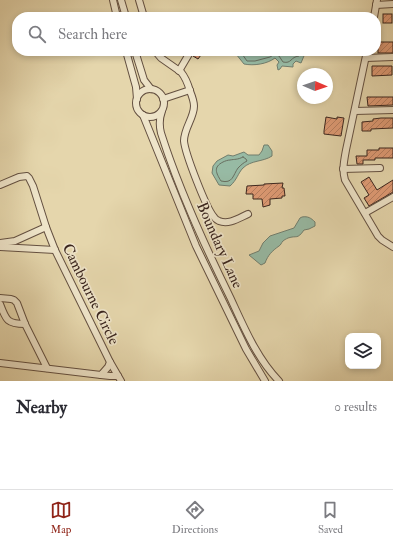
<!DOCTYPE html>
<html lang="en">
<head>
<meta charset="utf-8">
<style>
  :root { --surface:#fff; --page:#f2f2f3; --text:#2b2b33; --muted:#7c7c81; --line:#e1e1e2; --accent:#8f2418 }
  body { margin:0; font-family:"IM FELL Double Pica",serif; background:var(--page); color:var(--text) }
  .controls { position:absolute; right:12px; bottom:12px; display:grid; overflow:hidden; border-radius:8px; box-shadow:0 2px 6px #0003 }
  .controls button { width:36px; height:36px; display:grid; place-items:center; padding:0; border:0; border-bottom:1px solid var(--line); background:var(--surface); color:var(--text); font:20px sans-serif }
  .compass { position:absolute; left:297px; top:68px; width:36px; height:36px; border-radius:50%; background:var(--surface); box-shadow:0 2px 6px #0003; rotate:92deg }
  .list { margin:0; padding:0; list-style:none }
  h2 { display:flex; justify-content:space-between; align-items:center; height:52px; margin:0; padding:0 16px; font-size:17px }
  h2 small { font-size:13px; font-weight:400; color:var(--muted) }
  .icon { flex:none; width:22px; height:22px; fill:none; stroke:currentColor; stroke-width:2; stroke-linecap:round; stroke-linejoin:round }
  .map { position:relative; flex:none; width:393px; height:381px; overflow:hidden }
  .search { position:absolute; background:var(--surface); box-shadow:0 2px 6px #0003; left:12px; right:12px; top:12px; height:44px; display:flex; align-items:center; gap:10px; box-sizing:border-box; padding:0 14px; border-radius:16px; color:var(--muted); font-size:15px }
  .sheet { height:108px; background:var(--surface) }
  nav { display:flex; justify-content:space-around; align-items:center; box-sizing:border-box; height:56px; border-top:1px solid var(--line); background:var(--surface); font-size:11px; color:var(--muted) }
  nav a { display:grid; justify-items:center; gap:2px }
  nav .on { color:var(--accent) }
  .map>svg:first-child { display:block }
</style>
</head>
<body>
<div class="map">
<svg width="393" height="381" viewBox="0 0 393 381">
  <defs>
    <pattern id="building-hatch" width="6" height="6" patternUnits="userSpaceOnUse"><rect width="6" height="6" fill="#e09b75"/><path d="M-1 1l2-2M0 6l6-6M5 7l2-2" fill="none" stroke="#b77e5f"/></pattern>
  </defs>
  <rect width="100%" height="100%" fill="#e5d6ac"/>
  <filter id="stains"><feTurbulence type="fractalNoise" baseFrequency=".005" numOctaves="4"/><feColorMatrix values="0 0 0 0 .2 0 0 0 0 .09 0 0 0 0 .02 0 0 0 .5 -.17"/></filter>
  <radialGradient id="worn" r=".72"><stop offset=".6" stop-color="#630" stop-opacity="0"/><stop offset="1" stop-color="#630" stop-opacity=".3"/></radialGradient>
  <g fill="#97baa4" stroke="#717e6e">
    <path d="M236 51H306L301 63 296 61 293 64V67L282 66 280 69 278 70 277 65 279 62 275 58C267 64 254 66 244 64L236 54Z"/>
    <path d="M264 145H268L272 151V156C263 162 251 160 243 168 238 173 237 180 230 186L219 185 212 173 213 166 217 161 228 155 233 156 244 152 248 155H259L262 151Z"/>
    <path d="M302 217C308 216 311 218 315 222V226L309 229 304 230C297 240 297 235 288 238 286 239 284 240 283 241 281 243 281 245 279 246 272 251 268 255 265 263L261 265 249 255 259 251 263 243 270 236 294 228 300 218Z"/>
  </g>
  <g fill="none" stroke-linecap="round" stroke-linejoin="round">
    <g stroke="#686f60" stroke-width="1">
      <path d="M240 51 247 61H255L270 57 275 54 279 56 283 62C292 64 290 57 299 56L301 51"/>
      <path d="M243 157 246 159 247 161C243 163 241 165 238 168 233 175 233 184 221 181 216 173 213 167 223 162 225 161 228 160 230 160 235 159 237 160 243 157Z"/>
    </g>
  </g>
  <g fill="url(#building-hatch)" stroke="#39241d">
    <rect x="383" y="14" width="9" height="9"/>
    <rect x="378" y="42" width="15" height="11"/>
    <polygon points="192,51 204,51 198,59 193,56 193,54"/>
    <polygon points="372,66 392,66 392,75 372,76"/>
    <polygon points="367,97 393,97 393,105 368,106"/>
    <polygon points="326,117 337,119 337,117 344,118 341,136 324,134 324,131"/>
    <polygon points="381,118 393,118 393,128 371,129 371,131 362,131 362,122 373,121 373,119"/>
    <polygon points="379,148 393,148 393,158 375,158 375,160 363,160 363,164 357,164 356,156 367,156 367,150 379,150"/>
    <polygon points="369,177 377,190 393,180 393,192 369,206 364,198 369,195 361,182"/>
    <polygon points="283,183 282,188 284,188 285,196 282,196 282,198 270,199 270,205 263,207 262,199 253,199 253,194 246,194 247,186 264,185 264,184"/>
  </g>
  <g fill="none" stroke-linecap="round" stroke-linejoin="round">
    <g stroke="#645041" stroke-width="8">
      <g id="minor">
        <polyline points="113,0 117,17"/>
        <polyline points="121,0 126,17"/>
        <polyline points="139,0 144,17"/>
        <polyline points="376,5 393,4"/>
        <polyline points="374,17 377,0"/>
        <polyline points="126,51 136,87 137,99"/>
        <polyline points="135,51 144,80 151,89"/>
        <path d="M155 51 161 58 181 72C186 78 188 84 190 91 192 96 194 101 194 106 194 118 184 128 184 141 185 153 206 208 214 217 215 219 217 220 219 221 229 225 239 218 248 214"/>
        <path d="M367 51 346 150C344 161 342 170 345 180L378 236 382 240 393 247"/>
        <polyline points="366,58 393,57"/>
        <polyline points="179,71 189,54"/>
        <circle cx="150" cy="103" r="14"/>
        <polyline points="163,99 190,90"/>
        <path d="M162 111C159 119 159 125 161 133 179 190 204 244 230 297 243 325 257 359 279 381"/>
        <polyline points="355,111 393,110"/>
        <polyline points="143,115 196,246 246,349 265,381"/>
        <polyline points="343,169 380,168"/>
        <polyline points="0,185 19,177 27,176 29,178 33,186 46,227 55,250 110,362 108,367 101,375 0,363"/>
        <polyline points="365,213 393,197"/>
        <polyline points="0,243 15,241 46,227"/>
        <polyline points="0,247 55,250"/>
        <polyline points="0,298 11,299 14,300 17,303 25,324 47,368"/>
        <path d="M0 304C6 320 7 324 25 324"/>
        <polyline points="110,362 121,381"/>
        <polyline points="101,375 110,376 118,376"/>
      </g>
    </g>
    <use href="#minor" stroke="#eee4c9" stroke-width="6"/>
  </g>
  <g text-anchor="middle" stroke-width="3.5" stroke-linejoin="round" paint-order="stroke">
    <g font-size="15" fill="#39241d" stroke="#eee4c9">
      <text transform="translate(220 245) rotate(66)" y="5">Boundary Lane</text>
      <text transform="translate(91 294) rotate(64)" y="5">Cambourne Circle</text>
    </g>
  </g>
  <rect width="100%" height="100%" filter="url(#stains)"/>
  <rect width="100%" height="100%" fill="url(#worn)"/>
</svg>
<div class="controls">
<button><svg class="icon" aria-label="layers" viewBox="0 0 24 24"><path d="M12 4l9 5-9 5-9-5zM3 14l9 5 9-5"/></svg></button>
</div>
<svg class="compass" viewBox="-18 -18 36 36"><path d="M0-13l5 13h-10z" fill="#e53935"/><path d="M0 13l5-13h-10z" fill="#7c7c81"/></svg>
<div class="search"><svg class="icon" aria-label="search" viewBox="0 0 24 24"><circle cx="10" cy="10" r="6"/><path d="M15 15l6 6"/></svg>Search here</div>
</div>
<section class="sheet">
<h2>Nearby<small>0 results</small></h2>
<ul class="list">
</ul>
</section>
<nav>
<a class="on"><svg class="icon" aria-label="map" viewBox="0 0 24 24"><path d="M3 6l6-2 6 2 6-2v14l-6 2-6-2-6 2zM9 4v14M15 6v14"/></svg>Map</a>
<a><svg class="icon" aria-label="directions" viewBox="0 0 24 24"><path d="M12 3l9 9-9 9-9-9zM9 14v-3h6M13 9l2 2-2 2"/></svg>Directions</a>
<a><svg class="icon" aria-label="saved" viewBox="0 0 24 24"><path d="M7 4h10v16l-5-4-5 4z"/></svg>Saved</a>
</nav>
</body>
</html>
